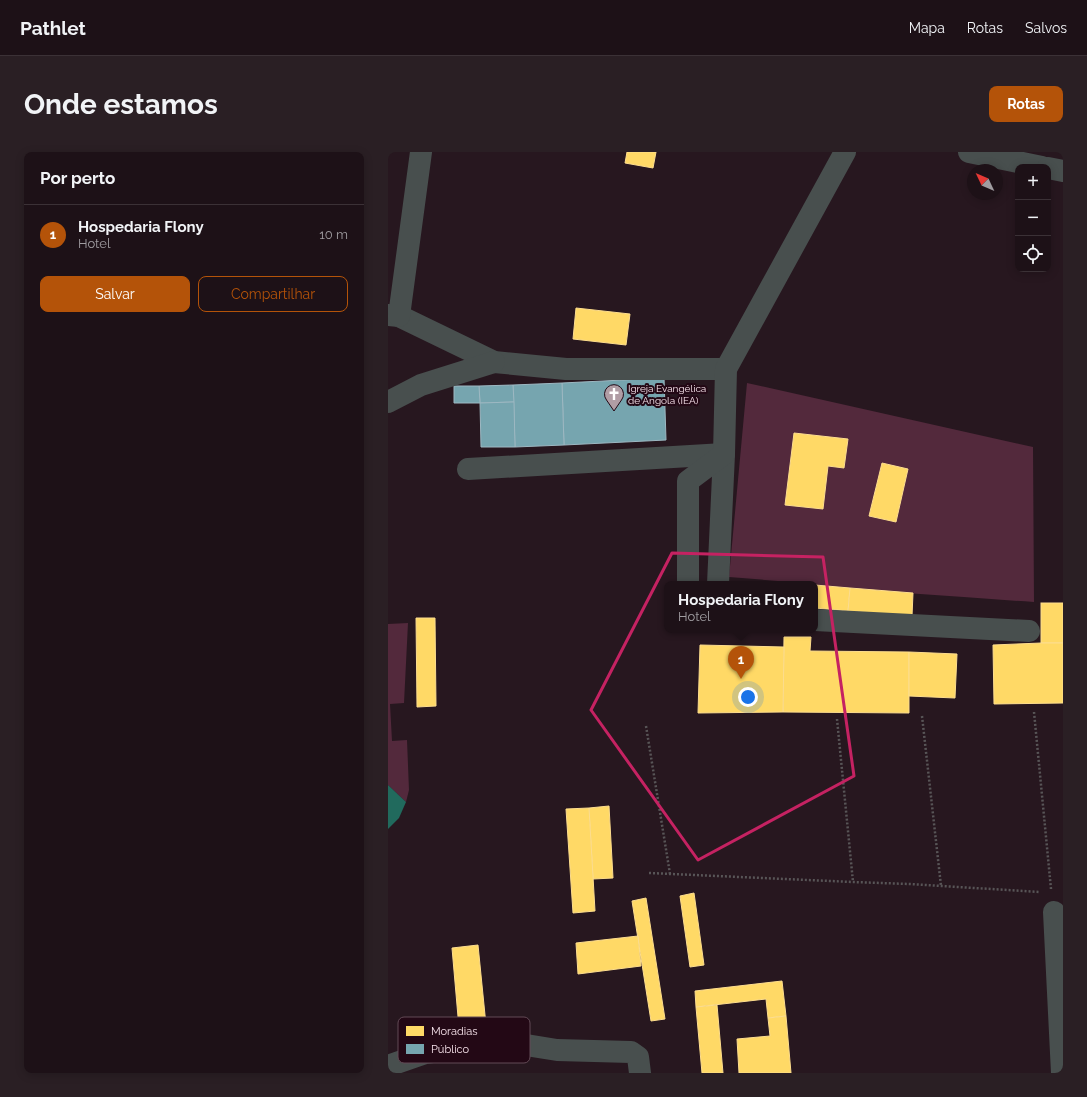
<!DOCTYPE html>
<html lang="pt">
<head>
<meta charset="utf-8">
<style>
  :root { --surface:#1d1117; --page:#2a1f24; --text:#f1f3f6; --muted:#a09da1; --line:#3b3136; --accent:#b45309 }
  body { margin:0; font-family:Raleway,sans-serif; background:var(--page); color:var(--text) }
  .controls { position:absolute; right:12px; top:12px; display:grid; overflow:hidden; border-radius:8px; box-shadow:0 2px 10px #0003 }
  .controls button { width:36px; height:36px; display:grid; place-items:center; padding:0; border:0; border-bottom:1px solid var(--line); background:var(--surface); color:var(--text); font:20px sans-serif }
  .compass { position:absolute; left:579px; top:12px; width:36px; height:36px; border-radius:50%; background:var(--surface); box-shadow:0 2px 10px #0003; rotate:314deg }
  .you { position:absolute; left:360px; top:545px; width:14px; height:14px; margin:-10px; border:3px solid #fff; border-radius:50%; background:#1a73e8; box-shadow:0 0 0 6px #1a73e833 }
  .badge { display:grid; place-items:center; width:26px; height:26px; border-radius:50%; background:var(--accent); color:#fff; font-size:13px; font-weight:700 }
  .pin { position:absolute; translate:-50% -33px; filter:drop-shadow(0 1px 2px #0008) }
  .pin::after { content:''; position:absolute; top:21px; width:14px; height:12px; background:inherit; clip-path:polygon(0 0,100% 0,50% 100%) }
  .popup { position:absolute; left:276px; top:429px; width:154px; height:52px; box-sizing:border-box; display:grid; place-content:center; border-radius:8px; background:var(--surface); filter:drop-shadow(0 1px 3px #0005); font-size:13px; white-space:nowrap; color:var(--muted) }
  .popup b { font-size:15px; color:var(--text) }
  .popup::after { content:''; position:absolute; left:50%; top:100%; margin-left:-8px; border:8px solid transparent; border-top-color:var(--surface) }
  .list { margin:0; padding:0; list-style:none }
  h2 { display:flex; justify-content:space-between; align-items:center; height:52px; margin:0; padding:0 16px; font-size:17px }
  h2 small { font-size:13px; font-weight:400; color:var(--muted) }
  .list li { display:grid; grid-template-columns:26px 1fr auto; gap:12px; align-items:center; box-sizing:border-box; height:60px; padding:0 16px; border-top:1px solid var(--line) }
  .list b { display:block; font-size:15px; white-space:nowrap }
  .list p { margin:0; font-size:13px; white-space:nowrap; color:var(--muted) }
  .list em { font-size:13px; font-style:normal; color:var(--muted) }
  .actions { display:flex; gap:8px; padding:12px 16px }
  .actions a { flex:1; padding:9px 0; border:1px solid var(--accent); border-radius:8px; text-align:center; font-size:14px; color:var(--accent) }
  .actions .main { background:var(--accent); color:#fff }
  .icon { flex:none; width:22px; height:22px; fill:none; stroke:currentColor; stroke-width:2; stroke-linecap:round; stroke-linejoin:round }
  .map { position:relative; flex:none; width:675px; height:921px; overflow:hidden; border-radius:8px }
  header { display:flex; align-items:center; gap:24px; box-sizing:border-box; height:56px; padding:0 20px; background:var(--surface); border-bottom:1px solid var(--line) }
  header strong { font-size:19px }
  nav { display:flex; gap:22px; margin-inline-start:auto; font-size:14px }
  .intro { display:flex; align-items:center; justify-content:space-between; box-sizing:border-box; height:96px; padding:0 24px }
  h1 { margin:0; font-size:28px }
  .button { padding:10px 18px; border-radius:8px; background:var(--accent); color:#fff; font-size:14px; font-weight:700 }
  main { display:flex; gap:24px; padding:0 24px }
  aside { flex:1; background:var(--surface); border-radius:8px; box-shadow:0 2px 10px #0003 }
  .map>svg:first-child { display:block }
</style>
</head>
<body>
<header>
<strong>Pathlet</strong>
<nav><a>Mapa</a><a>Rotas</a><a>Salvos</a></nav>
</header>
<div class="intro"><h1>Onde estamos</h1><a class="button">Rotas</a></div>
<main>
<aside>
<h2>Por perto<small></small></h2>
<ul class="list">
<li><span class="badge">1</span><div><b>Hospedaria Flony</b><p>Hotel</p></div><em>10 m</em></li>
</ul>
<div class="actions"><a class="main">Salvar</a><a>Compartilhar</a></div>
</aside>
<div class="map">
<svg width="675" height="921" viewBox="0 0 675 921">
  <rect width="100%" height="100%" fill="#27171f"/>
  <g fill="#53293c">
    <path d="M359 231 645 295 646 450C573 445 500 440 427 433V432L341 425Z"/>
    <polygon points="20,471 16,551 2,552 4,589 19,588 21,638 18,650 0,633 0,472"/>
  </g>
  <polygon fill="#216a5d" points="0,633 18,650 11,666 0,677"/>
  <g fill="#ffd966" stroke="#fddd8e">
    <polygon points="239,0 268,0 265,16 237,11"/>
    <polygon points="188,156 242,162 238,193 185,187"/>
    <polygon points="406,281 460,287 456,316 440,314 435,357 397,353"/>
    <polygon points="494,311 520,317 508,370 481,364"/>
    <polygon points="399,430 418,432 399,432"/>
    <polygon points="427,433 462,436 460,459 427,456"/>
    <polygon points="462,436 525,441 524,464 460,459"/>
    <rect x="653" y="451" width="22" height="40"/>
    <polygon points="28,466 47,466 48,554 29,555"/>
    <polygon points="396,485 423,485 422,499 521,500 521,561 395,560"/>
    <polygon points="653,491 675,491 675,551 606,552 605,493"/>
    <polygon points="312,493 396,495 395,560 310,561"/>
    <polygon points="521,500 569,502 567,546 521,544"/>
    <polygon points="221,654 225,726 205,727 201,656"/>
    <polygon points="201,656 207,759 185,761 178,657"/>
    <polygon points="306,741 316,813 302,815 292,744"/>
    <polygon points="258,746 277,867 263,869 244,749"/>
    <polygon points="250,784 253,814 190,822 188,791"/>
    <polygon points="90,793 98,873 71,876 64,796"/>
    <polygon points="394,829 398,864 380,866 378,847 308,855 307,839"/>
    <polygon points="329,853 335,921 314,921 308,855"/>
    <polygon points="398,864 403,921 351,921 349,887 382,884 380,866"/>
  </g>
  <g fill="#76a5af" stroke="#9db8c2">
    <polygon points="276,226 278,288 176,293 174,231"/>
    <polygon points="174,231 176,293 127,295 125,233"/>
    <polygon points="125,233 126,250 92,251 91,234"/>
    <polygon points="66,234 91,234 92,251 66,251"/>
    <polygon points="126,250 127,295 93,295 92,251"/>
  </g>
  <g fill="none" stroke-linecap="round" stroke-linejoin="round">
    <g stroke="#585557" stroke-width="2.5" stroke-dasharray="2 2" stroke-linecap="butt">
      <polyline points="646,560 663,737"/>
      <polyline points="534,564 553,734"/>
      <polyline points="449,567 465,730"/>
      <polyline points="258,574 282,722"/>
      <polyline points="261,721 465,730 521,732 652,740"/>
    </g>
    <g stroke="#484f4e" stroke-width="22">
      <polyline points="581,0 654,15"/>
      <polyline points="660,16 675,19"/>
      <polyline points="0,163 11,164 106,210 178,217 338,217"/>
      <polyline points="11,164 33,0"/>
      <polyline points="0,250 33,233 106,210"/>
      <polyline points="80,317 336,302 330,432"/>
      <polyline points="300,432 300,329 336,302 338,217 457,0"/>
      <polyline points="427,468 641,479"/>
      <polyline points="666,760 674,921"/>
      <polyline points="0,914 37,901 120,890 169,898 243,900 250,905 252,921"/>
    </g>
  </g>
  <path fill="none" stroke="#c52262" stroke-width="3" stroke-linejoin="round" d="M284 401 435 405 466 624 310 708 203 558Z"/>
  <defs>
    <g id="church-pin" transform="scale(1)"><path d="M0 17L-7.5 6A9.5 9.5 0 1 1 7.5 6Z" fill="#b09da5" stroke="#230815"/><path d="M-1.2-6h2.4v3.5h3.3v2.4h-3.3V6h-2.4V-.1h-3.3v-2.4h3.3Z" fill="#fff"/></g>
  </defs>
  <g fill-rule="evenodd">
    <use href="#church-pin" x="226" y="242"/>
  </g>
  <g text-anchor="middle" stroke-width="4" stroke-linejoin="round" paint-order="stroke">
    <g font-size="10" fill="#f9e5ed" stroke="#230815" text-anchor="start">
      <text x="240" y="240">Igreja Evangélica<tspan x="240" dy="12">de Angola (IEA)</tspan></text>
    </g>
  </g>
  <rect x="10" y="865" width="132" height="46" rx="6" fill="#230815" stroke="#634a56" stroke-width="1"/>
  <rect x="18" y="874" width="18" height="10" fill="#ffd966"/>
  <rect x="18" y="892" width="18" height="10" fill="#76a5af"/>
  <g font-size="11" fill="#f9e5ed">
    <text x="43" y="883">Moradias</text>
    <text x="43" y="901">Público</text>
  </g>
</svg>
<div class="controls">
<button>+</button>
<button>−</button>
<button><svg class="icon" aria-label="locate" viewBox="0 0 24 24"><circle cx="12" cy="12" r="6"/><path d="M12 2v4M12 18v4M2 12h4M18 12h4"/></svg></button>
</div>
<svg class="compass" viewBox="-18 -18 36 36"><path d="M0-13l5 13h-10z" fill="#e53935"/><path d="M0 13l5-13h-10z" fill="#a09da1"/></svg>
<div class="you"></div>
<div class="pin badge" style="left:353px;top:527px">1</div>
<div class="popup"><b>Hospedaria Flony</b>Hotel</div>
</div>
</main>
</body>
</html>
